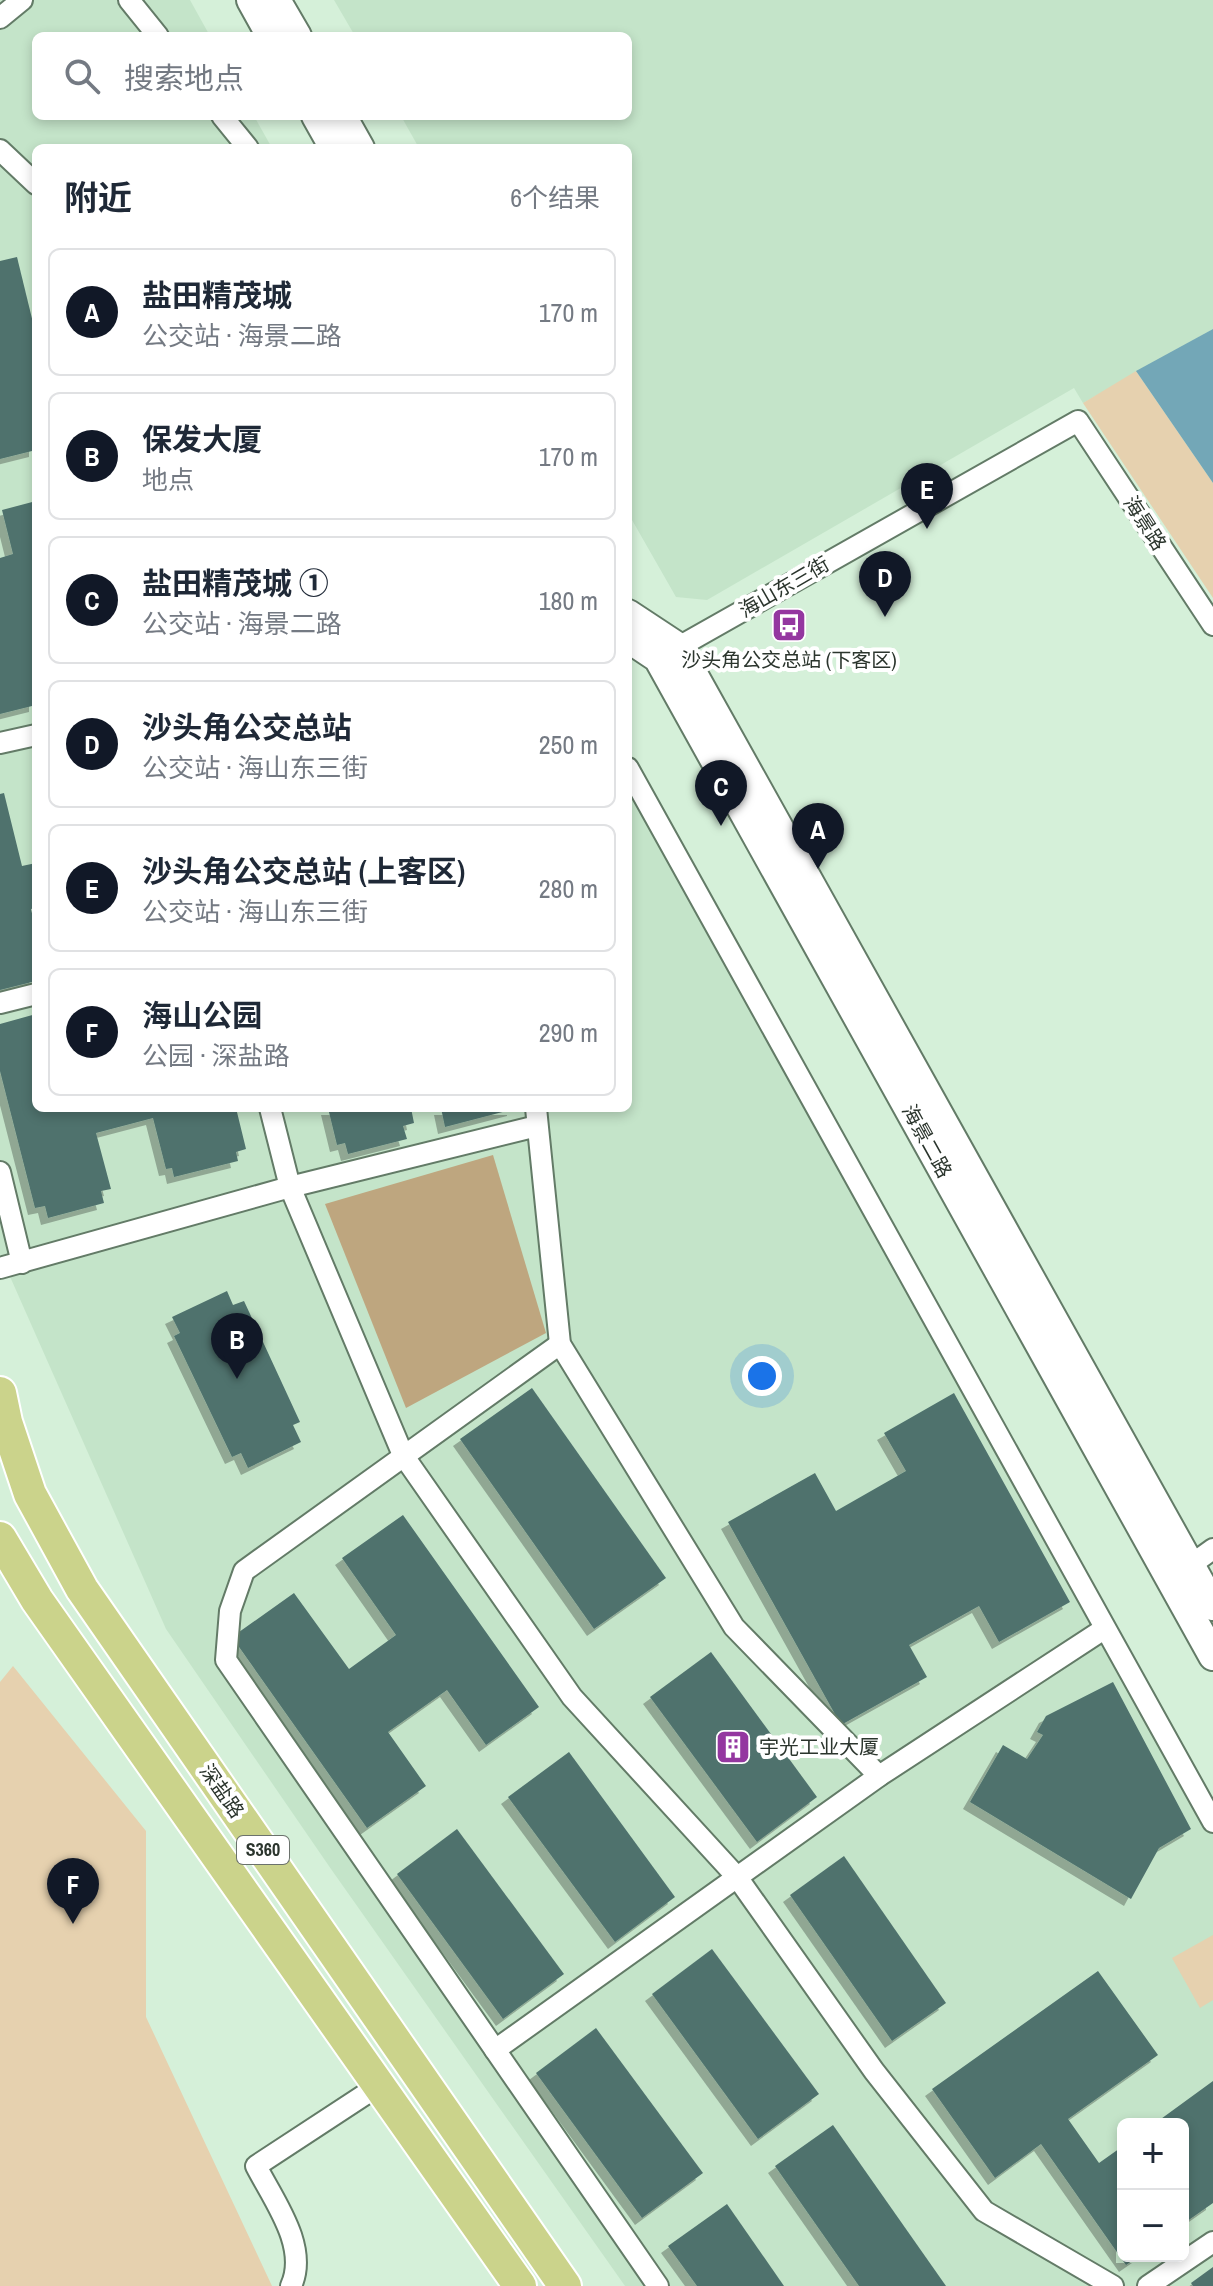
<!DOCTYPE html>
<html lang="zh">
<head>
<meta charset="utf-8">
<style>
  :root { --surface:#fff; --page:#f2f2f3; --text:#1f2937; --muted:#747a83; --line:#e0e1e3; --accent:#111827 }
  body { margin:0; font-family:"Archivo Narrow","Noto Sans SC",sans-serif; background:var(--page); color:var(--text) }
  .controls { position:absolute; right:24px; bottom:24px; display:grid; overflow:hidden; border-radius:12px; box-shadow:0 4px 12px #0003 }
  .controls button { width:72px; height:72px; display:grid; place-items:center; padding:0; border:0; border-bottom:2px solid var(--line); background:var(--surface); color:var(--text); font:40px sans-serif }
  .you { position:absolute; left:762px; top:1376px; width:28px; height:28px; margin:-20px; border:6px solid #fff; border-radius:50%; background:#1a73e8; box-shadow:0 0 0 12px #1a73e833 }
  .badge { display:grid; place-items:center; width:52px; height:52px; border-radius:50%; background:var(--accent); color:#fff; font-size:26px; font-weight:700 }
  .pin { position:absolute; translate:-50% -66px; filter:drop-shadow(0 2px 4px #0008) }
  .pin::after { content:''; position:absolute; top:42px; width:28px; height:24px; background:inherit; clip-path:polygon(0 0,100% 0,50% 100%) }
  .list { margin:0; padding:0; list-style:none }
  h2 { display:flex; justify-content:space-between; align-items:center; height:104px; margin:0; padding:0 32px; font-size:34px }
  h2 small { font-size:26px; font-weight:400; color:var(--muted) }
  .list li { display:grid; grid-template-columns:52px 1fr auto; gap:24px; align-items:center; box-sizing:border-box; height:128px; margin:0 16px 16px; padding:0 16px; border:2px solid var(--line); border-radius:12px }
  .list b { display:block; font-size:30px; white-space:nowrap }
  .list p { margin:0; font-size:26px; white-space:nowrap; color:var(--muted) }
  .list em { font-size:26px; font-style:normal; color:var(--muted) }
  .icon { flex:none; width:44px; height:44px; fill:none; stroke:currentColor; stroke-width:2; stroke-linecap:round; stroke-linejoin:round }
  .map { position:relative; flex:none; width:1213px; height:2286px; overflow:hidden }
  .search { position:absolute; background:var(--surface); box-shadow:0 4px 12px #0003; left:32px; top:32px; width:600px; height:88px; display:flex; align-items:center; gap:20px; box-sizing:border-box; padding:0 28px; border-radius:12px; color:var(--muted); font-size:30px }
  .panel { position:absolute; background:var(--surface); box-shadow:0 4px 12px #0003; left:32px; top:144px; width:600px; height:968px; border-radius:12px }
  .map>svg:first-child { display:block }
</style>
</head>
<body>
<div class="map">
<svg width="1213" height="2286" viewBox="0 0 1213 2286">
  <defs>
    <filter id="shadow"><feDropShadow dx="-7" dy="7" stdDeviation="0" flood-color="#0004"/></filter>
  </defs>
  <rect width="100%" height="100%" fill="#d5f0d9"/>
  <g fill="#c4e4c9" fill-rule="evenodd">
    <path d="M0 0H190L210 36H36V116H254L272 148H36V1108H628V768L1213 1822V2286H625L331 1869 166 1629 0 1254ZM1123 2124H1183V2256H1123Z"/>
    <polygon points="334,0 1213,0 1213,329 1083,403 1074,388 707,600 676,597 628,513 628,148 419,148 401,116 628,116 628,36 355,36"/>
  </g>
  <g fill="#e6d1af">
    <polygon points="1136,371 1213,483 1213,598 1083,403"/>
    <polygon points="13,1666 146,1831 146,2017 272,2286 0,2286 0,1682"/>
    <polygon points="1213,1935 1213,2000 1200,2008 1172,1958"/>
  </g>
  <polygon fill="#bea67f" points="493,1155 546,1333 406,1408 325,1204"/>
  <polygon fill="#73a7b7" points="1213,329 1213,483 1136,371"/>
  <g fill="#4f726d" filter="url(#shadow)">
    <polygon points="17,257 36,335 36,450 0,459 0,261"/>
    <polygon points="36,501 36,705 0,714 0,558 13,554 2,510"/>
    <polygon points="4,793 22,866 36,863 36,908 31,909 36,930 36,981 0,990 0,794"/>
    <polygon points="36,1014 36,1108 236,1108 246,1149 236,1152 238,1161 174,1177 172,1168 166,1169 153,1118 96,1133 111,1189 101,1191 104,1203 48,1218 45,1206 35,1208 0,1071 0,1024"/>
    <polygon points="328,1108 411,1108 414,1123 403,1126 407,1139 348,1154 345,1143 337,1145"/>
    <polygon points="441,1108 514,1108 514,1109 445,1127"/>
    <polygon points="227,1291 233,1305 244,1301 300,1422 293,1425 301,1442 248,1468 241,1453 232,1457 174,1336 180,1333 172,1317"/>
    <polygon points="532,1388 666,1578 594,1629 460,1439"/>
    <polygon points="954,1393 1070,1602 999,1642 979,1606 909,1645 927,1677 841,1725 728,1522 815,1473 836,1511 906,1471 884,1433"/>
    <polygon points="403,1515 539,1707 486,1745 447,1690 388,1732 426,1786 367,1828 232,1637 294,1593 349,1669 396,1635 342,1558"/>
    <polygon points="711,1652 817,1797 757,1842 650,1697"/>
    <polygon points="1113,1682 1191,1829 1159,1848 1131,1899 970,1802 1003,1745 1027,1759 1043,1735 1037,1732 1046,1716"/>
    <polygon points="569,1752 675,1897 615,1942 508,1797"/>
    <polygon points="457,1829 564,1974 503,2019 397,1874"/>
    <polygon points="844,1856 946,2003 892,2041 790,1895"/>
    <polygon points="712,1949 819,2094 758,2139 652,1994"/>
    <polygon points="1098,1971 1158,2055 1068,2119 1099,2163 1123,2146 1123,2256 1139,2256 1126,2265 1041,2144 995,2178 932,2089"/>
    <polygon points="596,2028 703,2173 642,2218 536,2073"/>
    <polygon points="1213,2081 1213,2203 1183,2224 1183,2124 1154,2124"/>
    <polygon points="833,2125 946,2286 859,2286 775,2166"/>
    <polygon points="727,2204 784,2286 697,2286 668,2246"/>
    <polygon points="1213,2267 1213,2286 1193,2286 1191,2283"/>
  </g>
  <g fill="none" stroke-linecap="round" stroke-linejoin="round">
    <g stroke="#637b67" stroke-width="24">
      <g id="street">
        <polyline points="129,0 158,36"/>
        <polyline points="0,18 22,0"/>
        <polyline points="222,116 248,148"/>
        <polyline points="0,150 36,184"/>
        <polyline points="668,653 1078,421 1213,625"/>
        <polyline points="0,743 36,735"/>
        <polyline points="628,768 1213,1822"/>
        <polyline points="0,1003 36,994"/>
        <polyline points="270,1108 290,1187 403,1455 572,1697 737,1877 874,2071 984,2211 1113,2286"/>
        <polyline points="536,1108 560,1344 734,1627 879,1776"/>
        <polyline points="0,1172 22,1263"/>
        <polyline points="0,1268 290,1187 537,1126"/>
        <polyline points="560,1344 244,1571 230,1611 226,1660 658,2286"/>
        <polyline points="1181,1572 1213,1549"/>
        <polyline points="495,2050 879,1776 1104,1629"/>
        <path d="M291 2286C309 2247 274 2201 256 2166L378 2086"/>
        <polyline points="1148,2286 1213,2242"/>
      </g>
    </g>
    <g stroke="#637b67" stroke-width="32">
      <g id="secondary">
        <polyline points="251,0 271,36"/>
        <polyline points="276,0 297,36"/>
        <polyline points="316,116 334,148"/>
        <polyline points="342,116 360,148"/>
        <polyline points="628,614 678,647 1213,1606"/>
        <polyline points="628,638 658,658 1213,1656"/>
      </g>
    </g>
    <g stroke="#fff" stroke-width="36">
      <g id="primary">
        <polyline points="0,1393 6,1422 30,1494 82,1589 565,2286"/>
        <polyline points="0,1538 37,1600 520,2286"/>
      </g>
    </g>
    <use href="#street" stroke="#fff" stroke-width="20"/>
    <use href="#secondary" stroke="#fff" stroke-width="28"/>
    <use href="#primary" stroke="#cbd38b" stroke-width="32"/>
  </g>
  <defs>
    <g id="bus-square" transform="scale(1.8)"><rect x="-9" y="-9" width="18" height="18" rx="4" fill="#9437a0" stroke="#fff"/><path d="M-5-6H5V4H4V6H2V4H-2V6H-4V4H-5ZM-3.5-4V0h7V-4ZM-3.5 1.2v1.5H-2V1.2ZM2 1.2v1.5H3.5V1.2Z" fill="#fff"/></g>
    <g id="building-square" transform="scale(1.8)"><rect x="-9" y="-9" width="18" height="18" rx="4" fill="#9437a0" stroke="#fff"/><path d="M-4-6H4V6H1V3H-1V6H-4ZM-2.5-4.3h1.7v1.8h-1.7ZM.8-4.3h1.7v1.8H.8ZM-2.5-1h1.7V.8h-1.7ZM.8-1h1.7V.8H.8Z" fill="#fff"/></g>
  </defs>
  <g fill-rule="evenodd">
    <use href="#bus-square" x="789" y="625"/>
    <use href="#building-square" x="733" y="1747"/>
  </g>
  <g text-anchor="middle" stroke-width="8" stroke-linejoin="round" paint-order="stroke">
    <rect fill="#fff" stroke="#6b726c" stroke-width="2" x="237" y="1836" width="52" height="28" rx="6"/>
    <g font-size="18" font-weight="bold" fill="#2b352d">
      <text x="263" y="1856">S360</text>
    </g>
    <g font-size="20" fill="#2b352d" stroke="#fff">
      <text transform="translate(1145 523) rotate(57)" y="7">海景路</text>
      <text transform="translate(784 587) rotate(-30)" y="7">海山东三街</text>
      <text transform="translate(927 1141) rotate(61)" y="7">海景二路</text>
      <text transform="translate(222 1791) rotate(55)" y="7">深盐路</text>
    </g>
    <g font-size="20" fill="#2b352d" stroke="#fff">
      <text x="789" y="667">沙头角公交总站 (下客区)</text>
      <text x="759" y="1754" text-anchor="start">宇光工业大厦</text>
    </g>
  </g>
</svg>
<div class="controls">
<button>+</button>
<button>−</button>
</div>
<div class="you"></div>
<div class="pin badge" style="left:818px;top:869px">A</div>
<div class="pin badge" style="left:237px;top:1379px">B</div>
<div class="pin badge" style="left:721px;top:826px">C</div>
<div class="pin badge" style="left:885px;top:617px">D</div>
<div class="pin badge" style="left:927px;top:529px">E</div>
<div class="pin badge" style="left:73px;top:1924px">F</div>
<div class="search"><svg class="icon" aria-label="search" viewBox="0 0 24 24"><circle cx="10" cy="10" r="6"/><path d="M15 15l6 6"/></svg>搜索地点</div>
<section class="panel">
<h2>附近<small>6个结果</small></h2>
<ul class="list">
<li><span class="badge">A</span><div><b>盐田精茂城</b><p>公交站 · 海景二路</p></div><em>170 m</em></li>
<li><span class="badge">B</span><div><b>保发大厦</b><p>地点</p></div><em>170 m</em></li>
<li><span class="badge">C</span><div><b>盐田精茂城 ①</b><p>公交站 · 海景二路</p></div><em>180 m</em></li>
<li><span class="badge">D</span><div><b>沙头角公交总站</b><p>公交站 · 海山东三街</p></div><em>250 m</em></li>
<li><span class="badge">E</span><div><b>沙头角公交总站 (上客区)</b><p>公交站 · 海山东三街</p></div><em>280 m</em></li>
<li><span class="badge">F</span><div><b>海山公园</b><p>公园 · 深盐路</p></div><em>290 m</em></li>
</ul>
</section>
</div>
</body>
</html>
